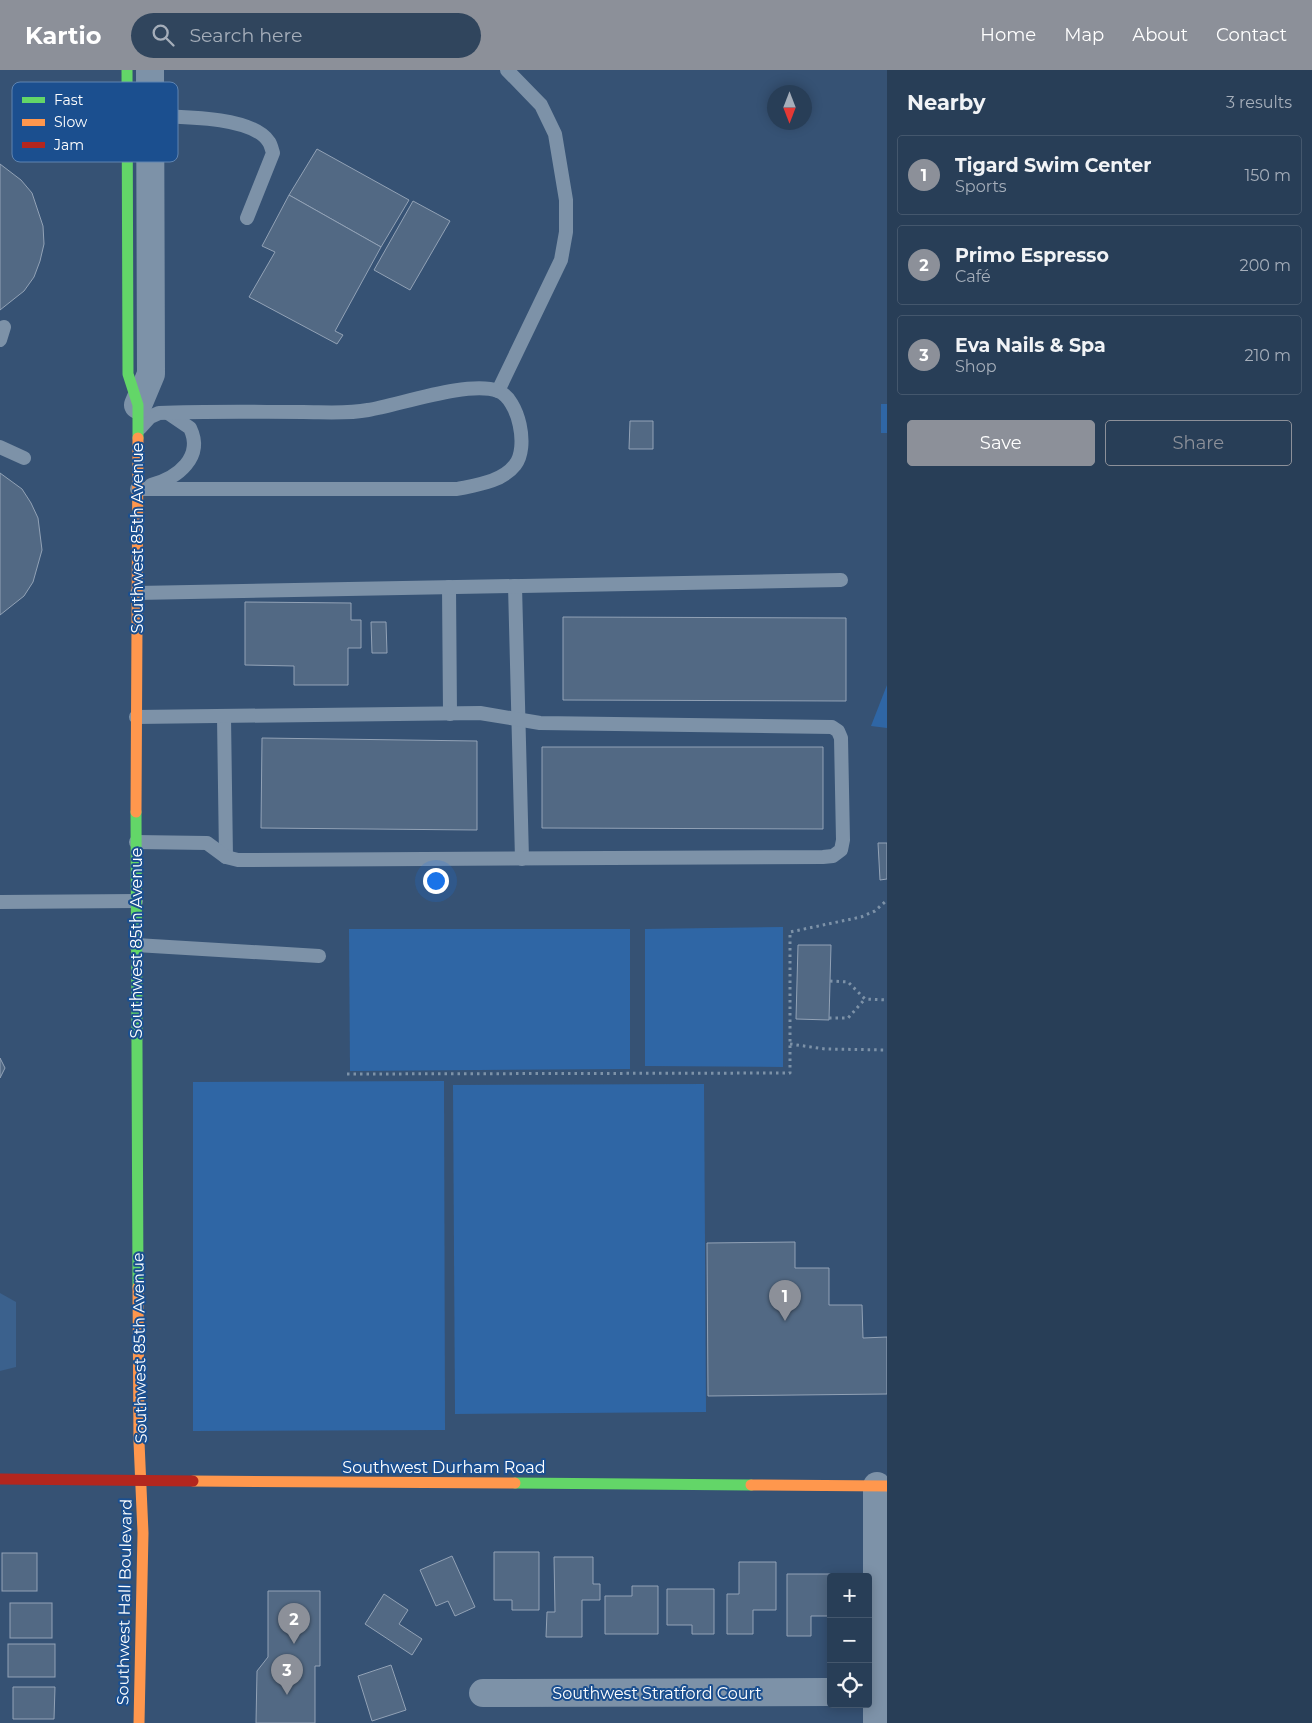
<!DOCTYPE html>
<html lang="en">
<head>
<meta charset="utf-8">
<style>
  :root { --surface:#283e57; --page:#30455d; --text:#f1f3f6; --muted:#a5aeba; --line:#44576d; --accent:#8c9099 }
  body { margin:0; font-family:Montserrat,sans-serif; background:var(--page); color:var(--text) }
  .controls { position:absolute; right:15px; bottom:15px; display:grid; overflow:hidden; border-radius:5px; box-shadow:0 2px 12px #0003 }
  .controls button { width:45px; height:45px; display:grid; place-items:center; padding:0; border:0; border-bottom:1px solid var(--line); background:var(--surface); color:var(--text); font:25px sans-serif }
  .compass { position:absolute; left:767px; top:15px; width:45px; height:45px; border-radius:50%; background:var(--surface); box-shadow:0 2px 12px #0003; rotate:180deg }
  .you { position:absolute; left:435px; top:810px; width:18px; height:18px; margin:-12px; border:4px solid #fff; border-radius:50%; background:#1a73e8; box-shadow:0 0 0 8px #1a73e833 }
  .badge { display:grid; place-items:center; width:32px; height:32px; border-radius:50%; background:var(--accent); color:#fff; font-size:16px; font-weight:700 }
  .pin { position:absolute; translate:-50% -41px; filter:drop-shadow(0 1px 2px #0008) }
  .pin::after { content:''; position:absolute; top:26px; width:18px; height:15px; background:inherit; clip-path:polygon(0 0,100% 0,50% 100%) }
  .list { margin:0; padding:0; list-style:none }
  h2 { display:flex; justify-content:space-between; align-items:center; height:65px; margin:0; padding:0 20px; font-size:21px }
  h2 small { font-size:16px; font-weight:400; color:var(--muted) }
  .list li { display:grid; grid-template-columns:32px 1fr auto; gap:15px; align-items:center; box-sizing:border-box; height:80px; margin:0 10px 10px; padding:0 10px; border:1px solid var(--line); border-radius:5px }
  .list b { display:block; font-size:19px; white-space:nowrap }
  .list p { margin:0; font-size:16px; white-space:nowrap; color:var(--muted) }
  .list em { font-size:16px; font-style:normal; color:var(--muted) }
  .actions { display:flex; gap:10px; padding:15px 20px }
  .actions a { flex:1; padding:11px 0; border:1px solid var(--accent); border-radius:5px; text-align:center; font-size:18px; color:var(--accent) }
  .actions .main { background:var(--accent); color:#fff }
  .icon { flex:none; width:28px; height:28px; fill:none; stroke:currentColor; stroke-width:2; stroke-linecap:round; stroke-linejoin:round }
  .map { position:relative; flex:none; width:887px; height:1653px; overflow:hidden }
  header { display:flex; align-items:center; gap:30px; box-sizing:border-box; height:70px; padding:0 25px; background:var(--accent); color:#fff }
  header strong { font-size:24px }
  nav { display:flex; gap:28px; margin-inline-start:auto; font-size:18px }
  .search { width:350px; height:45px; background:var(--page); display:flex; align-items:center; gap:12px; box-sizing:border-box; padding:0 18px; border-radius:28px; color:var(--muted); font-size:19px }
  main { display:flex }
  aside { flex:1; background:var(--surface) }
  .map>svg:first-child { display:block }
</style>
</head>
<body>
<header>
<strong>Kartio</strong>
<div class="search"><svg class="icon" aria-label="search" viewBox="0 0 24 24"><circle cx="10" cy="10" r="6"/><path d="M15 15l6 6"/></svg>Search here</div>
<nav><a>Home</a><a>Map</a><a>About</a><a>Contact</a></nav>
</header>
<main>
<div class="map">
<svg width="887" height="1653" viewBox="0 0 887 1653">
  <rect width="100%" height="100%" fill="#365274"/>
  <g fill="#2f66a5">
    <rect x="881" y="334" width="6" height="29"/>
    <polygon points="887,615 887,658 871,656"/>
    <polygon points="783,857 783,997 645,996 645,859"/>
    <polygon points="349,859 630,859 630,999 350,1001"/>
    <polygon points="444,1011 445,1360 193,1361 193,1012"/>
    <polygon points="704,1014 706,1342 455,1344 453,1015"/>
  </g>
  <polygon fill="#3b618d" points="0,1223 16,1232 16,1297 0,1301"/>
  <g fill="#526984" stroke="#92a2b6">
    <polygon points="317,79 409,130 381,177 289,125"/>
    <polygon points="0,94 21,110 32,123 43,156 44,174 40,191 34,207 24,221 0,240"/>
    <polygon points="289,125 381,177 335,261 343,265 337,274 249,227 275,182 262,176"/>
    <polygon points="413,131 450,151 410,220 374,200"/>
    <polygon points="630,351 653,351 653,379 629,379"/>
    <polygon points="0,403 22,419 31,433 38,448 42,480 33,512 24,526 0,545"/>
    <polygon points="245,532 351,533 351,550 361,550 361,578 348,578 348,615 294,615 294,596 245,595"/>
    <polygon points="563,547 846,548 846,631 563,630"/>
    <polygon points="371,552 386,552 387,583 372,583"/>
    <polygon points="262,668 477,671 477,760 261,758"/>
    <polygon points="542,677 823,677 823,759 542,758"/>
    <polygon points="878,773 887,773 887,809 880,810"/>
    <polygon points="798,875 831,875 829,950 796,949"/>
    <polygon points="0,988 5,998 0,1008"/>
    <polygon points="795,1172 795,1198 829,1198 829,1235 862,1235 863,1268 887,1267 887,1324 708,1326 707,1173"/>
    <polygon points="494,1482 539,1482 539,1540 512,1540 512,1530 494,1530"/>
    <rect x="2" y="1483" width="35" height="38"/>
    <polygon points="452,1486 475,1537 455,1546 448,1531 436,1536 420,1500"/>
    <polygon points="554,1487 593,1487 593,1514 600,1514 600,1530 582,1530 582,1567 546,1567 547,1542 555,1542"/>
    <polygon points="739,1492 776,1492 776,1540 753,1540 753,1564 727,1564 727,1524 739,1524"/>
    <polygon points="787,1504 831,1504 830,1546 811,1546 811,1566 787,1566"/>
    <polygon points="632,1516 658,1516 658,1564 605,1564 605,1526 632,1526"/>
    <polygon points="667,1519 714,1519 714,1564 692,1564 692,1555 667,1555"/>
    <polygon points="268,1521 320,1521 320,1596 315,1596 315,1653 256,1653 257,1601 268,1587"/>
    <polygon points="384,1524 408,1540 399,1554 422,1569 412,1585 365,1554"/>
    <rect x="10" y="1533" width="42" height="35"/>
    <rect x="8" y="1574" width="47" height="33"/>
    <polygon points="391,1595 406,1640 372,1651 358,1606"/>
    <polygon points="13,1617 55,1617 54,1649 13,1649"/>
  </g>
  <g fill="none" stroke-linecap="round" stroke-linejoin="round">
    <g stroke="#7d92a8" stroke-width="3" stroke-dasharray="2.5 4" stroke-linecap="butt">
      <polyline points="830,911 848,912 865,929 887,930"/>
      <polyline points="829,948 848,948 865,929"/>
      <polyline points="790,974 825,979 887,980"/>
      <polyline points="347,1004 790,1003 790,862 861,847 875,841 887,830"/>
    </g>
    <g stroke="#7d92a8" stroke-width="14">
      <path d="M145 46C175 47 252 45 269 72 271 75 272 80 273 83L247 148"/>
      <polyline points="0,270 4,257"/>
      <polyline points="498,321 561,190 566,162 566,130 555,64 541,35 507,0"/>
      <polyline points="0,377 24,388"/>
      <path d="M151 415C178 408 204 387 190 358L168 343"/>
      <path d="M137 419H457C476 415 502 412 515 395 529 378 519 329 498 321 469 310 399 335 368 340 347 344 324 342 303 342 255 342 207 341 159 343L150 347 140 358"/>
      <polyline points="515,516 522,789"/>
      <polyline points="449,517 450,644"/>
      <polyline points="137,523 841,510"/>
      <polyline points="224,647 226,787"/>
      <polyline points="136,772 207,773 226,787 238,790 823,787 833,786 841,780 843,770 841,668 838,661 832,657 540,653 480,643 136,647"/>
      <polyline points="0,832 136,831"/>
      <polyline points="136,875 319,886"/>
    </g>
    <g stroke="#7d92a8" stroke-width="28">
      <polyline points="138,335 151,304 150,0"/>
      <polyline points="483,1623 831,1622"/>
      <polyline points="877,1653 877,1416"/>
    </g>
    <g stroke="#63d668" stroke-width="11">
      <polyline points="127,0 128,304 138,335 138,368"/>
      <polyline points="136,742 138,1217"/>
      <polyline points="515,1413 751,1415"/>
    </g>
    <g stroke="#ff974d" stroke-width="11">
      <polyline points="136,742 138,368"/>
      <polyline points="138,1217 139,1372 143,1463 139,1653"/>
      <polyline points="193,1411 515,1413"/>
      <polyline points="751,1415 887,1416"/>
    </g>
    <polyline stroke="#b3261e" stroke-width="11" points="0,1409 193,1411"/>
  </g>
  <g text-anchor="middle" stroke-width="4" stroke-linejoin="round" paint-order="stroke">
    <g font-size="16" fill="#fff" stroke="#1b4f8f">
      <text transform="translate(137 468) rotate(-90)" y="6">Southwest 85th Avenue</text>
      <text transform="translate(136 873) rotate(-90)" y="6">Southwest 85th Avenue</text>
      <text transform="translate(139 1278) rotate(-91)" y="6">Southwest 85th Avenue</text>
      <text x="444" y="1403">Southwest Durham Road</text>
      <text transform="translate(124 1532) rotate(-89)" y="6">Southwest Hall Boulevard</text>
      <text x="657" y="1629">Southwest Stratford Court</text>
    </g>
  </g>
  <rect x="12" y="12" width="166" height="80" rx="8" fill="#1b4f8f" stroke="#5f84b1" stroke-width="1"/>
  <rect x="22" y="27" width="23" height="6" fill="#63d668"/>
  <rect x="22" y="49" width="23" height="7" fill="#ff974d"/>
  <rect x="22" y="72" width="23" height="6" fill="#b3261e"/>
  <g font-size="14" fill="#fff">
    <text x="54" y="35">Fast</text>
    <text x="54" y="57">Slow</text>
    <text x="54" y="80">Jam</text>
  </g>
</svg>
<div class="controls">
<button>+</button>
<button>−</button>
<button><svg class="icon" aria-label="locate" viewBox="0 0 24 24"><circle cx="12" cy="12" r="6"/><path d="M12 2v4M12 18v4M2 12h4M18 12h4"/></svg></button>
</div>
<svg class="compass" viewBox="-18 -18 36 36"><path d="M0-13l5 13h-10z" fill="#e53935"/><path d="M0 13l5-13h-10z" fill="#a5aeba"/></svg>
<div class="you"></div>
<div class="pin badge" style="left:785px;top:1251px">1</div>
<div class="pin badge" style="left:294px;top:1574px">2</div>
<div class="pin badge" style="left:287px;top:1625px">3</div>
</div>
<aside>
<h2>Nearby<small>3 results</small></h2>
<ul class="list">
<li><span class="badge">1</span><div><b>Tigard Swim Center</b><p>Sports</p></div><em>150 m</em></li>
<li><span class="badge">2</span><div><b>Primo Espresso</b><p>Café</p></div><em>200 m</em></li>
<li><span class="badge">3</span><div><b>Eva Nails &amp; Spa</b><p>Shop</p></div><em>210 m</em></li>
</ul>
<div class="actions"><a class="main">Save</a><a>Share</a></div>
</aside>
</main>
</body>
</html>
